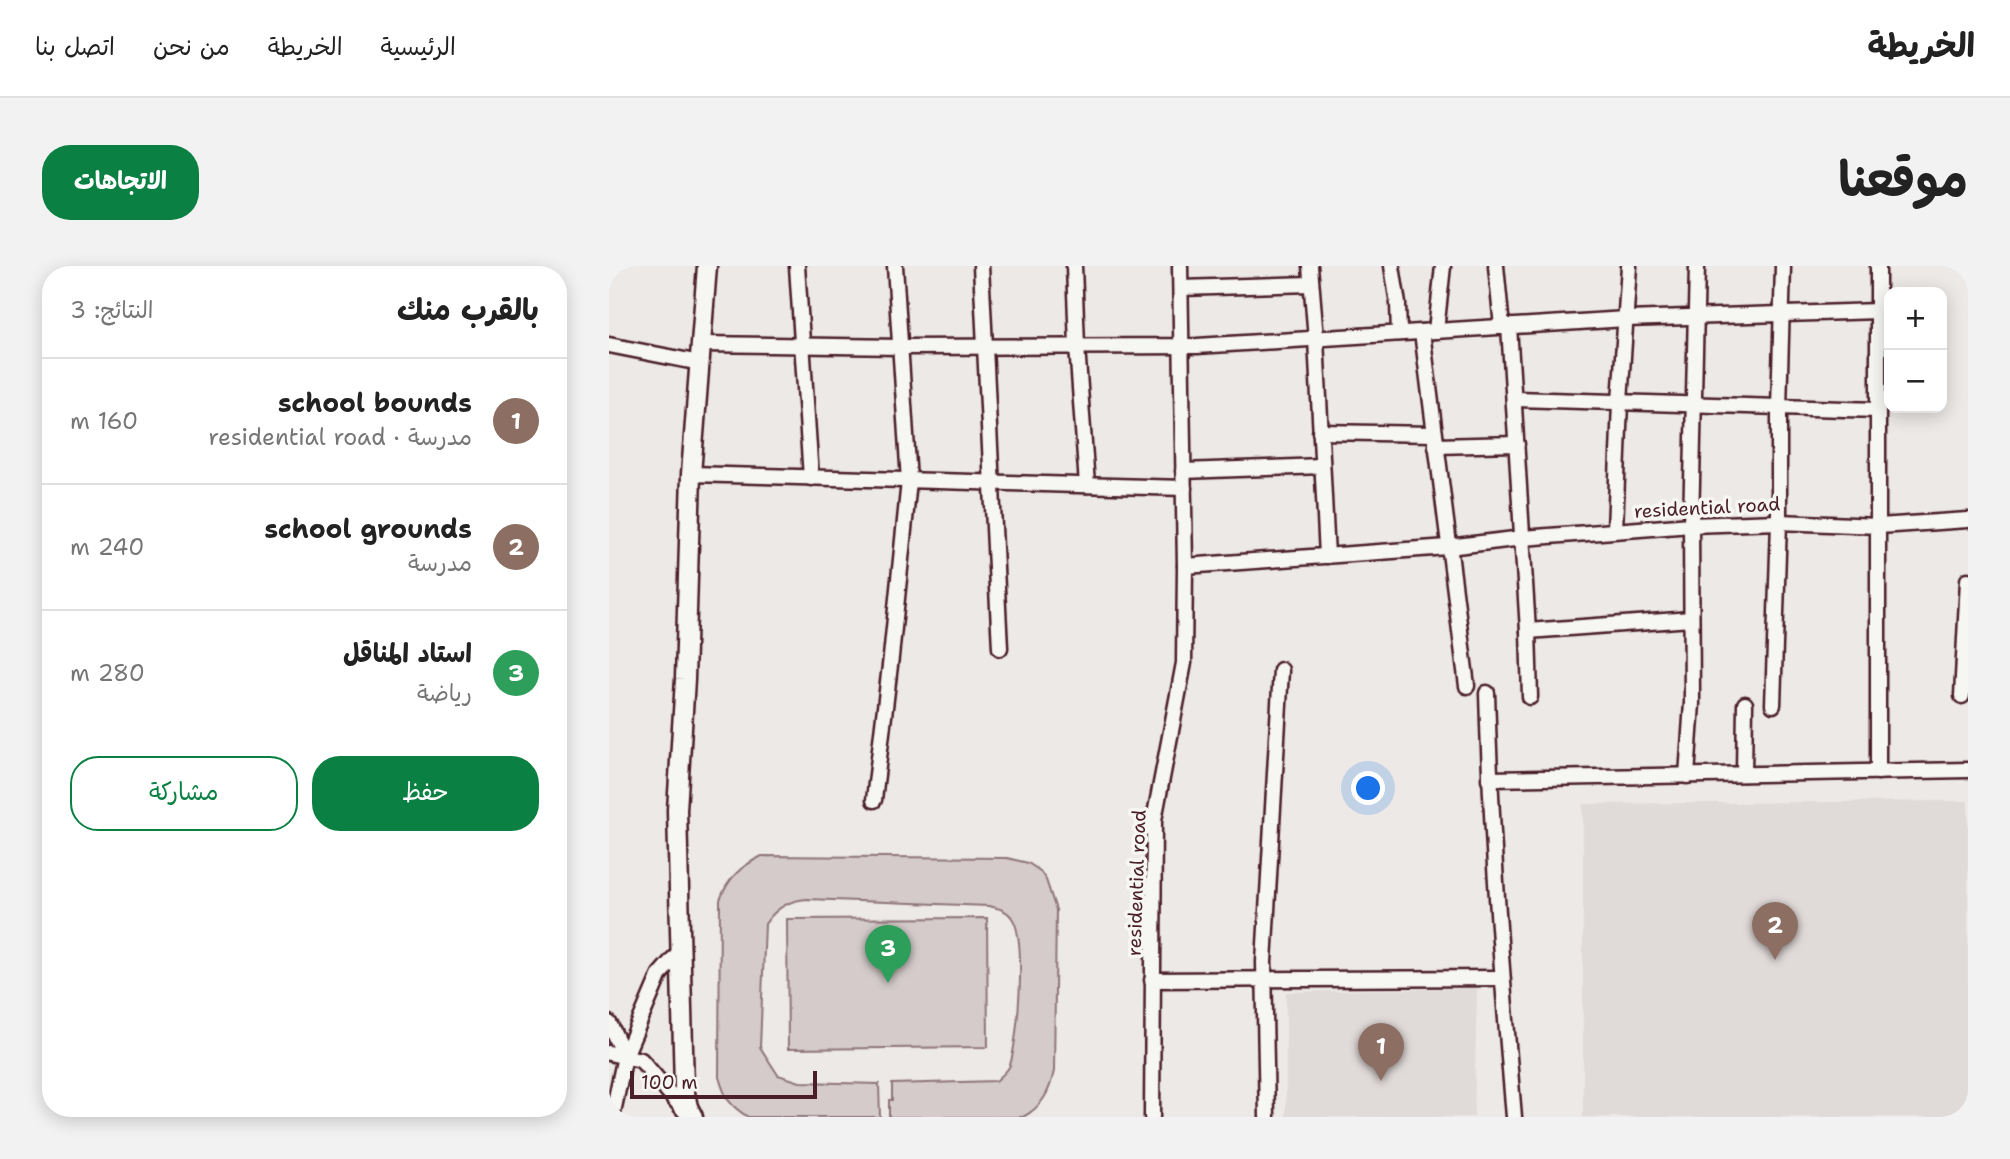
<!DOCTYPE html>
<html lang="ar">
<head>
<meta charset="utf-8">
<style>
  :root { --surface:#fff; --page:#f2f2f2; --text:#222; --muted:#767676; --line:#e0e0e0; --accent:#0b8043 }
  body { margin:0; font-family:"Shantell Sans","Playpen Sans Arabic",sans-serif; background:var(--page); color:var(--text); direction:rtl }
  .controls { position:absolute; right:21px; top:21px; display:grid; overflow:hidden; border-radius:14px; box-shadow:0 4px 18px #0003 }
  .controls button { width:63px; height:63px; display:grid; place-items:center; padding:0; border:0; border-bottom:2px solid var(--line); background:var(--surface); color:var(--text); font:35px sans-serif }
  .scale { position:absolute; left:21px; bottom:18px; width:187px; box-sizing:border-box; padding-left:7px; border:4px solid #4a1f2b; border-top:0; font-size:19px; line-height:24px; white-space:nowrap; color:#4a1f2b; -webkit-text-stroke:5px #f6f6f2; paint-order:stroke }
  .you { position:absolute; left:760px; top:523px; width:24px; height:24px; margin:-18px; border:5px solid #fff; border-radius:50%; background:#1a73e8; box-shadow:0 0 0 10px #1a73e833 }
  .badge { display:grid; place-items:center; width:46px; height:46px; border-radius:50%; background:var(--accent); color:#fff; font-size:23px; font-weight:700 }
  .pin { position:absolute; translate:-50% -58px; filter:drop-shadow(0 2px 4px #0008) }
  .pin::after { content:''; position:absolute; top:37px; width:24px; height:21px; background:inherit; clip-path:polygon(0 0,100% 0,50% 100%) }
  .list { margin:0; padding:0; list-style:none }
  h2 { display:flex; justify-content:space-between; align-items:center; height:91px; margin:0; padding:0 28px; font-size:30px }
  h2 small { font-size:23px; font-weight:400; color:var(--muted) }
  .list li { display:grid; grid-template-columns:46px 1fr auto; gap:21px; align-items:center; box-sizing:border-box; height:126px; padding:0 28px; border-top:2px solid var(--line) }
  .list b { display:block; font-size:26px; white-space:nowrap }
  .list p { margin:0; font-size:23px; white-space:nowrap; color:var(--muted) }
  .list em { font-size:23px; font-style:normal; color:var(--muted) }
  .actions { display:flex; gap:14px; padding:21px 28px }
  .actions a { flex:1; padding:16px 0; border:2px solid var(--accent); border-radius:28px; text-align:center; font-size:24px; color:var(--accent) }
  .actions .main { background:var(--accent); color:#fff }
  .map { position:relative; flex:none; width:1359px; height:851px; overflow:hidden; direction:ltr; border-radius:28px }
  header { display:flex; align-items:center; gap:42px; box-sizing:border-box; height:98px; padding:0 35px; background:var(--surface); border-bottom:2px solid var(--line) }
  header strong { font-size:33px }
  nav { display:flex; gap:38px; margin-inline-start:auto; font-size:24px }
  .intro { display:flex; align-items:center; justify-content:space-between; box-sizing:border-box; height:168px; padding:0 42px }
  h1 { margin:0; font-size:49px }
  .button { padding:18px 32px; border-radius:28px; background:var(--accent); color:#fff; font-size:24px; font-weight:700 }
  main { display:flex; gap:42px; padding:0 42px }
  aside { flex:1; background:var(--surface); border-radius:28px; box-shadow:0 4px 18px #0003 }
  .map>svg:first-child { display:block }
</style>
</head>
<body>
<header>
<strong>الخريطة</strong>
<nav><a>الرئيسية</a><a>الخريطة</a><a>من نحن</a><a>اتصل بنا</a></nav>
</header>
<div class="intro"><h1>موقعنا</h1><a class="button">الاتجاهات</a></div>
<main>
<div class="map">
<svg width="1359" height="851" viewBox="0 0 1359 851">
  <rect width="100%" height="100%" fill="#ece9e6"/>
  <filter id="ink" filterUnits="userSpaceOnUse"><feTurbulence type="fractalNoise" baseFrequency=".0143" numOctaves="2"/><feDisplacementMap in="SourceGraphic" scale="14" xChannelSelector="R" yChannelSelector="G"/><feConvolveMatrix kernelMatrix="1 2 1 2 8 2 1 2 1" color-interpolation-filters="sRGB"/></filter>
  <g filter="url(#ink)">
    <g fill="#e0dad8">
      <polygon points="1359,535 1359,851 974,851 974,538"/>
      <polygon points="868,722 865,851 677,851 677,726"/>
    </g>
    <g fill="#d4cbca" stroke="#8f757a" stroke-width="2">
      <path d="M153 590 398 592 419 597 431 605 437 614 447 644 445 805C441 825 433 841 414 851H280V834H283V818L387 815C392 810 399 805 401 799 409 774 418 673 403 652 398 644 389 642 380 640L198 633C180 634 166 643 156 658L151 781 169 809 191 816 270 818 271 851H139C120 839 116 832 110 811L111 634C119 612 132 600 153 590Z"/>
      <polygon points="378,652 379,781 179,783 178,653"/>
    </g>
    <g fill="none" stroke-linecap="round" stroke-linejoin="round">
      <g stroke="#4a1f2b" stroke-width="19">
        <g id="minor">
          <polyline points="188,0 202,212"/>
          <polyline points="372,0 391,382"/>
          <polyline points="465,0 468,80 478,219"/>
          <polyline points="701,0 707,73 718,290"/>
          <polyline points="783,0 789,38 790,67"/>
          <polyline points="887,0 893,61"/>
          <polyline points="1269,0 1269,506"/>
          <polyline points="572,22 702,18"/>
          <polyline points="900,60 919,365 921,431"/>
          <polyline points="827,65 834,0"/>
          <polyline points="813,66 858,420"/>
          <polyline points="92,78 291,81 588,80 1017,53 1269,45"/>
          <polyline points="0,79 91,97"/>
          <polyline points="905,133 1269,144"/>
          <polyline points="711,166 825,168"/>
          <polyline points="827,180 908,178"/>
          <polyline points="574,205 713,200"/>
          <polyline points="82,208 575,222"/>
          <polyline points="1006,264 1011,136 1020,0"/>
          <polyline points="576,300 839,281 914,272 1082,259 1170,256 1270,260 1359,254"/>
          <polyline points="919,365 1082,353"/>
          <path d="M878 427C882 569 893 710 905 851"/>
          <polyline points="1353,430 1359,314"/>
          <polyline points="1164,439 1170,256 1170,142 1174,0"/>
          <polyline points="1135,508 1136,438"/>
          <polyline points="1078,510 1083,437 1082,259 1088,0"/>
          <polyline points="880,513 1359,504"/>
          <polyline points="265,534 282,391 300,215 286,0"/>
          <polyline points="543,714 893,712"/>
          <polyline points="0,757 16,790"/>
          <polyline points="0,787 32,794 80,850"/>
          <polyline points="3,851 16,790 51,708 72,684"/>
          <polyline points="543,851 545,554 575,397 576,300 571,0"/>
          <polyline points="658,851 655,696 672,404"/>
        </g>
      </g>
      <g stroke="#4a1f2b" stroke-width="23">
        <polyline id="major" points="84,851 79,841 75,822 68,544 76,413 82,208 98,0"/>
      </g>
      <use href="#minor" stroke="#f6f6f2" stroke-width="14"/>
      <use href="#major" stroke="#f6f6f2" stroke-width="18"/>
    </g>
  </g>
  <g text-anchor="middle" stroke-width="7" stroke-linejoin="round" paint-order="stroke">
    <g font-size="19" fill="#4a1f2b" stroke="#f6f6f2">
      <text transform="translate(1098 241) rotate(-3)" y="7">residential road</text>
      <text transform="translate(527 617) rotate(-88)" y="7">residential road</text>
    </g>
  </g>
</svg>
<div class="controls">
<button>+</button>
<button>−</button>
</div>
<div class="scale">100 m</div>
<div class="you"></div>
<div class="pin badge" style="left:772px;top:815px;background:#8d6e63">1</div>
<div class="pin badge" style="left:1166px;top:694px;background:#8d6e63">2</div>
<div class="pin badge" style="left:279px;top:717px;background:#2e9e5b">3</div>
</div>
<aside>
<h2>بالقرب منك<small>النتائج: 3</small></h2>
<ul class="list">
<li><span class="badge" style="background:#8d6e63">1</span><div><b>school bounds</b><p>مدرسة · residential road</p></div><em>160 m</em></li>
<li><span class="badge" style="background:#8d6e63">2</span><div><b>school grounds</b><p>مدرسة</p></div><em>240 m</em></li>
<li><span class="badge" style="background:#2e9e5b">3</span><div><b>استاد المناقل</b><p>رياضة</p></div><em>280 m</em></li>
</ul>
<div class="actions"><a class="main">حفظ</a><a>مشاركة</a></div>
</aside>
</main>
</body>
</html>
